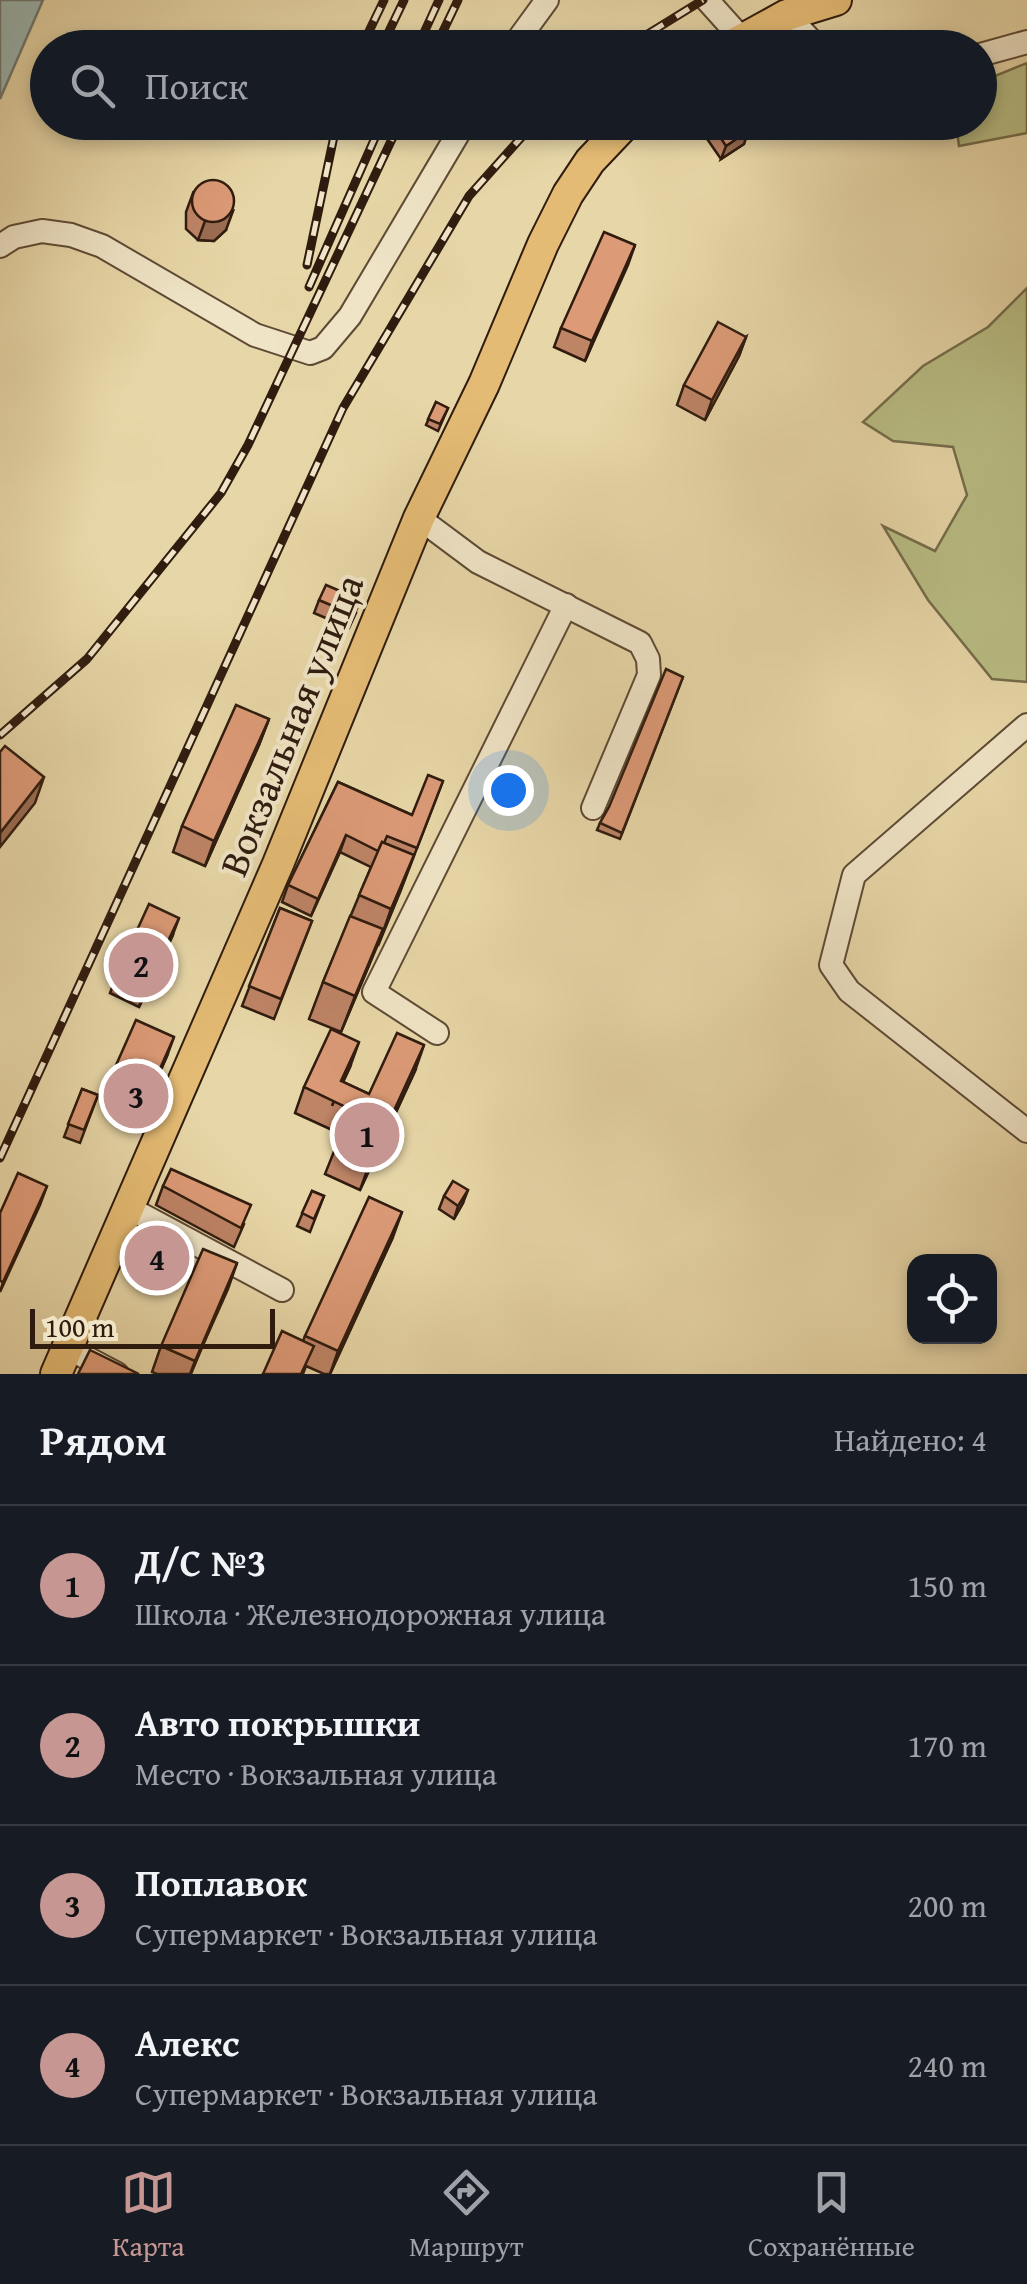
<!DOCTYPE html>
<html lang="ru">
<head>
<meta charset="utf-8">
<style>
  :root { --surface:#171b24; --page:#20242c; --text:#f1f3f6; --muted:#9ea1a6; --line:#363941; --accent:#c59692 }
  body { margin:0; font-family:"Gentium Book Plus",serif; background:var(--page); color:var(--text) }
  .controls { position:absolute; right:30px; bottom:30px; display:grid; overflow:hidden; border-radius:20px; box-shadow:0 5px 15px #0003 }
  .controls button { width:90px; height:90px; display:grid; place-items:center; padding:0; border:0; border-bottom:2px solid var(--line); background:var(--surface); color:var(--text); font:50px sans-serif }
  .scale { position:absolute; left:30px; bottom:25px; width:245px; box-sizing:border-box; padding-left:10px; border:5px solid #301c0f; border-top:0; font-size:28px; line-height:35px; white-space:nowrap; color:#301c0f; -webkit-text-stroke:8px #efe4c6; paint-order:stroke }
  .you { position:absolute; left:508px; top:790px; width:35px; height:35px; margin:-25px; border:8px solid #fff; border-radius:50%; background:#1a73e8; box-shadow:0 0 0 15px #1a73e833 }
  .badge { display:grid; place-items:center; width:65px; height:65px; border-radius:50%; background:var(--accent); color:#111; font-size:32px; font-weight:700 }
  .pin { position:absolute; translate:-50% -50%; border:5px solid #fff; box-shadow:0 2px 10px #0006 }
  .list { margin:0; padding:0; list-style:none }
  h2 { display:flex; justify-content:space-between; align-items:center; height:130px; margin:0; padding:0 40px; font-size:42px }
  h2 small { font-size:32px; font-weight:400; color:var(--muted) }
  .list li { display:grid; grid-template-columns:65px 1fr auto; gap:30px; align-items:center; box-sizing:border-box; height:160px; padding:0 40px; border-top:2px solid var(--line) }
  .list b { display:block; font-size:38px; white-space:nowrap }
  .list p { margin:0; font-size:32px; white-space:nowrap; color:var(--muted) }
  .list em { font-size:32px; font-style:normal; color:var(--muted) }
  .icon { flex:none; width:55px; height:55px; fill:none; stroke:currentColor; stroke-width:2; stroke-linecap:round; stroke-linejoin:round }
  .map { position:relative; flex:none; width:1027px; height:1374px; overflow:hidden }
  .search { position:absolute; background:var(--surface); box-shadow:0 5px 15px #0003; left:30px; right:30px; top:30px; height:110px; display:flex; align-items:center; gap:25px; box-sizing:border-box; padding:0 35px; border-radius:55px; color:var(--muted); font-size:38px }
  .sheet { height:770px; background:var(--surface) }
  nav { display:flex; justify-content:space-around; align-items:center; box-sizing:border-box; height:140px; border-top:2px solid var(--line); background:var(--surface); font-size:28px; color:var(--muted) }
  nav a { display:grid; justify-items:center; gap:5px }
  nav .on { color:var(--accent) }
  .map>svg:first-child { display:block }
</style>
</head>
<body>
<div class="map">
<svg width="1027" height="1374" viewBox="0 0 1027 1374">
  <rect width="100%" height="100%" fill="#e7d6a7"/>
  <filter id="stains"><feTurbulence type="fractalNoise" baseFrequency=".002" numOctaves="4"/><feColorMatrix values="0 0 0 0 .2 0 0 0 0 .09 0 0 0 0 .02 0 0 0 .5 -.17"/></filter>
  <radialGradient id="worn" r=".72"><stop offset=".6" stop-color="#630" stop-opacity="0"/><stop offset="1" stop-color="#630" stop-opacity=".3"/></radialGradient>
  <g fill="#b9bd84" stroke="#746c4a" stroke-width="2.5">
    <polygon points="1027,63 1027,133 959,146 956,123 980,122 980,82"/>
    <polygon points="1027,288 1027,682 992,679 928,600 883,526 935,551 967,495 953,447 893,441 863,422 923,366 988,327"/>
  </g>
  <polygon fill="#9ab7b2" stroke="#707971" stroke-width="2.5" points="0,0 43,0 0,99"/>
  <g fill="none" stroke-linecap="round" stroke-linejoin="round">
    <g stroke="#5e4a35" stroke-width="26">
      <g id="minor">
        <polyline points="707,0 742,39"/>
        <polyline points="787,15 818,48"/>
        <polyline points="512,48 547,0"/>
        <polyline points="980,55 1027,42"/>
        <polyline points="0,246 14,237 42,231 71,235 102,246 255,335 310,353 323,348 350,316 465,122"/>
        <polyline points="419,518 478,562 640,643 648,659 649,675 593,808"/>
        <polyline points="1027,725 854,875 831,965 849,991 1027,1131"/>
        <polyline points="437,1033 374,992 566,605"/>
        <polyline points="129,1208 282,1290"/>
        <polyline points="68,1348 117,1374"/>
      </g>
    </g>
    <g stroke="#301c0f" stroke-width="34">
      <g id="major">
        <polyline points="727,48 787,15 836,0"/>
        <polyline points="56,1374 278,864 419,518 484,384 543,244 568,194 590,161 627,122"/>
      </g>
    </g>
    <use href="#minor" stroke="#efe4c6" stroke-width="22"/>
    <use href="#major" stroke="#e4bb74" stroke-width="30"/>
    <g stroke="#301c0f" stroke-width="9">
      <g id="rail">
        <polyline points="361,48 384,0"/>
        <polyline points="381,48 404,0"/>
        <polyline points="417,48 439,0"/>
        <polyline points="435,48 458,0"/>
        <polyline points="625,48 703,0"/>
        <polyline points="307,265 337,122"/>
        <polyline points="309,287 382,122"/>
        <polyline points="0,735 87,659 221,493 248,445 400,122"/>
        <polyline points="0,1158 343,408 469,196 535,122"/>
      </g>
    </g>
    <use href="#rail" stroke="#efe4c6" stroke-width="5" stroke-dasharray="15" stroke-linecap="butt"/>
  </g>
  <g fill="#bd8466" stroke="#301c0f" stroke-width="2.5">
    <polygon points="707,122 743,122 748,131 744,144 721,159 703,133"/>
    <polygon points="193,193 226,230 214,241 198,240 186,229 186,212"/>
    <polygon points="635,245 585,361 554,347 561,328"/>
    <polygon points="746,337 739,356 705,420 677,405 684,385"/>
    <polygon points="436,402 448,408 438,431 426,425"/>
    <polygon points="319,600 356,613 349,628 314,613"/>
    <polygon points="683,677 620,839 597,830 600,823"/>
    <polygon points="269,719 259,745 205,866 173,852 182,826"/>
    <polygon points="443,781 400,892 341,1032 309,1019 323,982 371,867 340,852 311,916 282,902 288,885 338,782 412,815"/>
    <polygon points="280,908 312,921 274,1019 242,1006"/>
    <polygon points="172,937 139,1007 110,993 117,974"/>
    <polygon points="167,1056 140,1117 102,1100 109,1081"/>
    <polygon points="350,1067 343,1082 369,1094 415,1071 360,1190 325,1174 341,1134 295,1113 304,1087"/>
    <polygon points="82,1089 98,1095 80,1143 64,1137"/>
    <polygon points="163,1186 244,1224 234,1247 156,1205"/>
    <polygon points="312,1191 324,1196 310,1232 297,1226"/>
    <polygon points="444,1196 463,1203 454,1219 439,1209"/>
    <polygon points="154,1223 179,1236 163,1275 138,1264"/>
    <polygon points="393,1237 330,1374 324,1374 306,1366 303,1374 263,1374 303,1341 305,1336"/>
    <polygon points="237,1263 191,1374 157,1374 152,1372 161,1346"/>
  </g>
  <g fill="#9a6c53" stroke="#301c0f" stroke-width="2.5">
    <polygon points="748,131 744,144 721,159 726,146"/>
    <polygon points="233,211 226,230 214,241 198,240 205,221"/>
    <polygon points="635,245 628,265 585,361 592,341"/>
    <polygon points="746,337 739,356 705,420 712,400"/>
    <polygon points="269,719 259,745 205,866 214,841"/>
    <polygon points="44,777 35,803 0,847 0,833"/>
    <polygon points="346,835 340,852 311,916 318,899"/>
    <polygon points="414,855 400,892 378,946 391,909"/>
    <polygon points="179,918 172,937 139,1007 146,987"/>
    <polygon points="383,929 369,965 341,1032 355,996"/>
    <polygon points="174,1037 167,1056 140,1117 147,1098"/>
    <polygon points="359,1042 350,1067 332,1106 341,1081"/>
    <polygon points="424,1045 415,1071 360,1190 369,1165"/>
    <polygon points="47,1186 40,1205 0,1292 3,1282"/>
    <polygon points="468,1190 463,1203 454,1219 458,1206"/>
    <polygon points="402,1212 393,1237 330,1374 338,1351"/>
    <polygon points="237,1263 228,1289 190,1374 195,1361"/>
  </g>
  <g fill="#dc9a77" stroke="#301c0f" stroke-width="2.5">
    <polygon points="710,122 743,122 748,131 726,146"/>
    <circle cx="213" cy="201" r="21"/>
    <polygon points="604,232 635,245 592,341 561,328"/>
    <polygon points="718,322 746,337 712,400 684,385"/>
    <polygon points="436,402 448,408 440,424 428,419"/>
    <polygon points="326,585 361,600 354,615 319,600"/>
    <polygon points="666,669 683,677 622,833 600,823 609,807"/>
    <polygon points="236,705 269,719 214,841 182,826"/>
    <polygon points="5,746 44,777 0,833 0,752"/>
    <polygon points="428,775 443,781 417,848 387,836 384,843 382,842 378,851 346,835 318,899 288,885 338,782 412,815"/>
    <polygon points="382,842 414,855 391,909 359,895"/>
    <polygon points="149,904 179,918 146,987 117,974"/>
    <polygon points="280,908 312,921 281,999 249,986"/>
    <polygon points="350,916 383,929 355,996 323,982"/>
    <polygon points="136,1020 174,1037 147,1098 109,1081"/>
    <polygon points="331,1029 359,1042 341,1081 369,1094 397,1033 424,1045 369,1165 335,1149 352,1110 304,1087"/>
    <polygon points="82,1089 98,1095 84,1130 68,1124"/>
    <polygon points="171,1169 251,1205 241,1228 163,1186"/>
    <polygon points="18,1173 47,1186 3,1282 0,1281 0,1213"/>
    <polygon points="453,1181 468,1190 458,1206 444,1196"/>
    <polygon points="312,1191 324,1196 314,1219 302,1213"/>
    <polygon points="369,1197 402,1212 338,1351 305,1336"/>
    <polygon points="154,1223 179,1236 168,1262 142,1251"/>
    <polygon points="203,1249 237,1263 195,1361 161,1346"/>
    <polygon points="282,1331 314,1346 301,1374 263,1374"/>
    <polygon points="90,1350 139,1374 78,1374"/>
  </g>
  <g text-anchor="middle" stroke-width="8" stroke-linejoin="round" paint-order="stroke">
    <g font-size="40" fill="#301c0f" stroke="#efe4c6">
      <text transform="translate(291 725) rotate(-68)" y="14">Вокзальная улица</text>
    </g>
  </g>
  <rect width="100%" height="100%" filter="url(#stains)"/>
  <rect width="100%" height="100%" fill="url(#worn)"/>
</svg>
<div class="controls">
<button><svg class="icon" aria-label="locate" viewBox="0 0 24 24"><circle cx="12" cy="12" r="6"/><path d="M12 2v4M12 18v4M2 12h4M18 12h4"/></svg></button>
</div>
<div class="scale">100 m</div>
<div class="you"></div>
<div class="pin badge" style="left:367px;top:1135px">1</div>
<div class="pin badge" style="left:141px;top:965px">2</div>
<div class="pin badge" style="left:136px;top:1096px">3</div>
<div class="pin badge" style="left:157px;top:1258px">4</div>
<div class="search"><svg class="icon" aria-label="search" viewBox="0 0 24 24"><circle cx="10" cy="10" r="6"/><path d="M15 15l6 6"/></svg>Поиск</div>
</div>
<section class="sheet">
<h2>Рядом<small>Найдено: 4</small></h2>
<ul class="list">
<li><span class="badge">1</span><div><b>Д/С №3</b><p>Школа · Железнодорожная улица</p></div><em>150 m</em></li>
<li><span class="badge">2</span><div><b>Авто покрышки</b><p>Место · Вокзальная улица</p></div><em>170 m</em></li>
<li><span class="badge">3</span><div><b>Поплавок</b><p>Супермаркет · Вокзальная улица</p></div><em>200 m</em></li>
<li><span class="badge">4</span><div><b>Алекс</b><p>Супермаркет · Вокзальная улица</p></div><em>240 m</em></li>
</ul>
</section>
<nav>
<a class="on"><svg class="icon" aria-label="map" viewBox="0 0 24 24"><path d="M3 6l6-2 6 2 6-2v14l-6 2-6-2-6 2zM9 4v14M15 6v14"/></svg>Карта</a>
<a><svg class="icon" aria-label="directions" viewBox="0 0 24 24"><path d="M12 3l9 9-9 9-9-9zM9 14v-3h6M13 9l2 2-2 2"/></svg>Маршрут</a>
<a><svg class="icon" aria-label="saved" viewBox="0 0 24 24"><path d="M7 4h10v16l-5-4-5 4z"/></svg>Сохранённые</a>
</nav>
</body>
</html>
